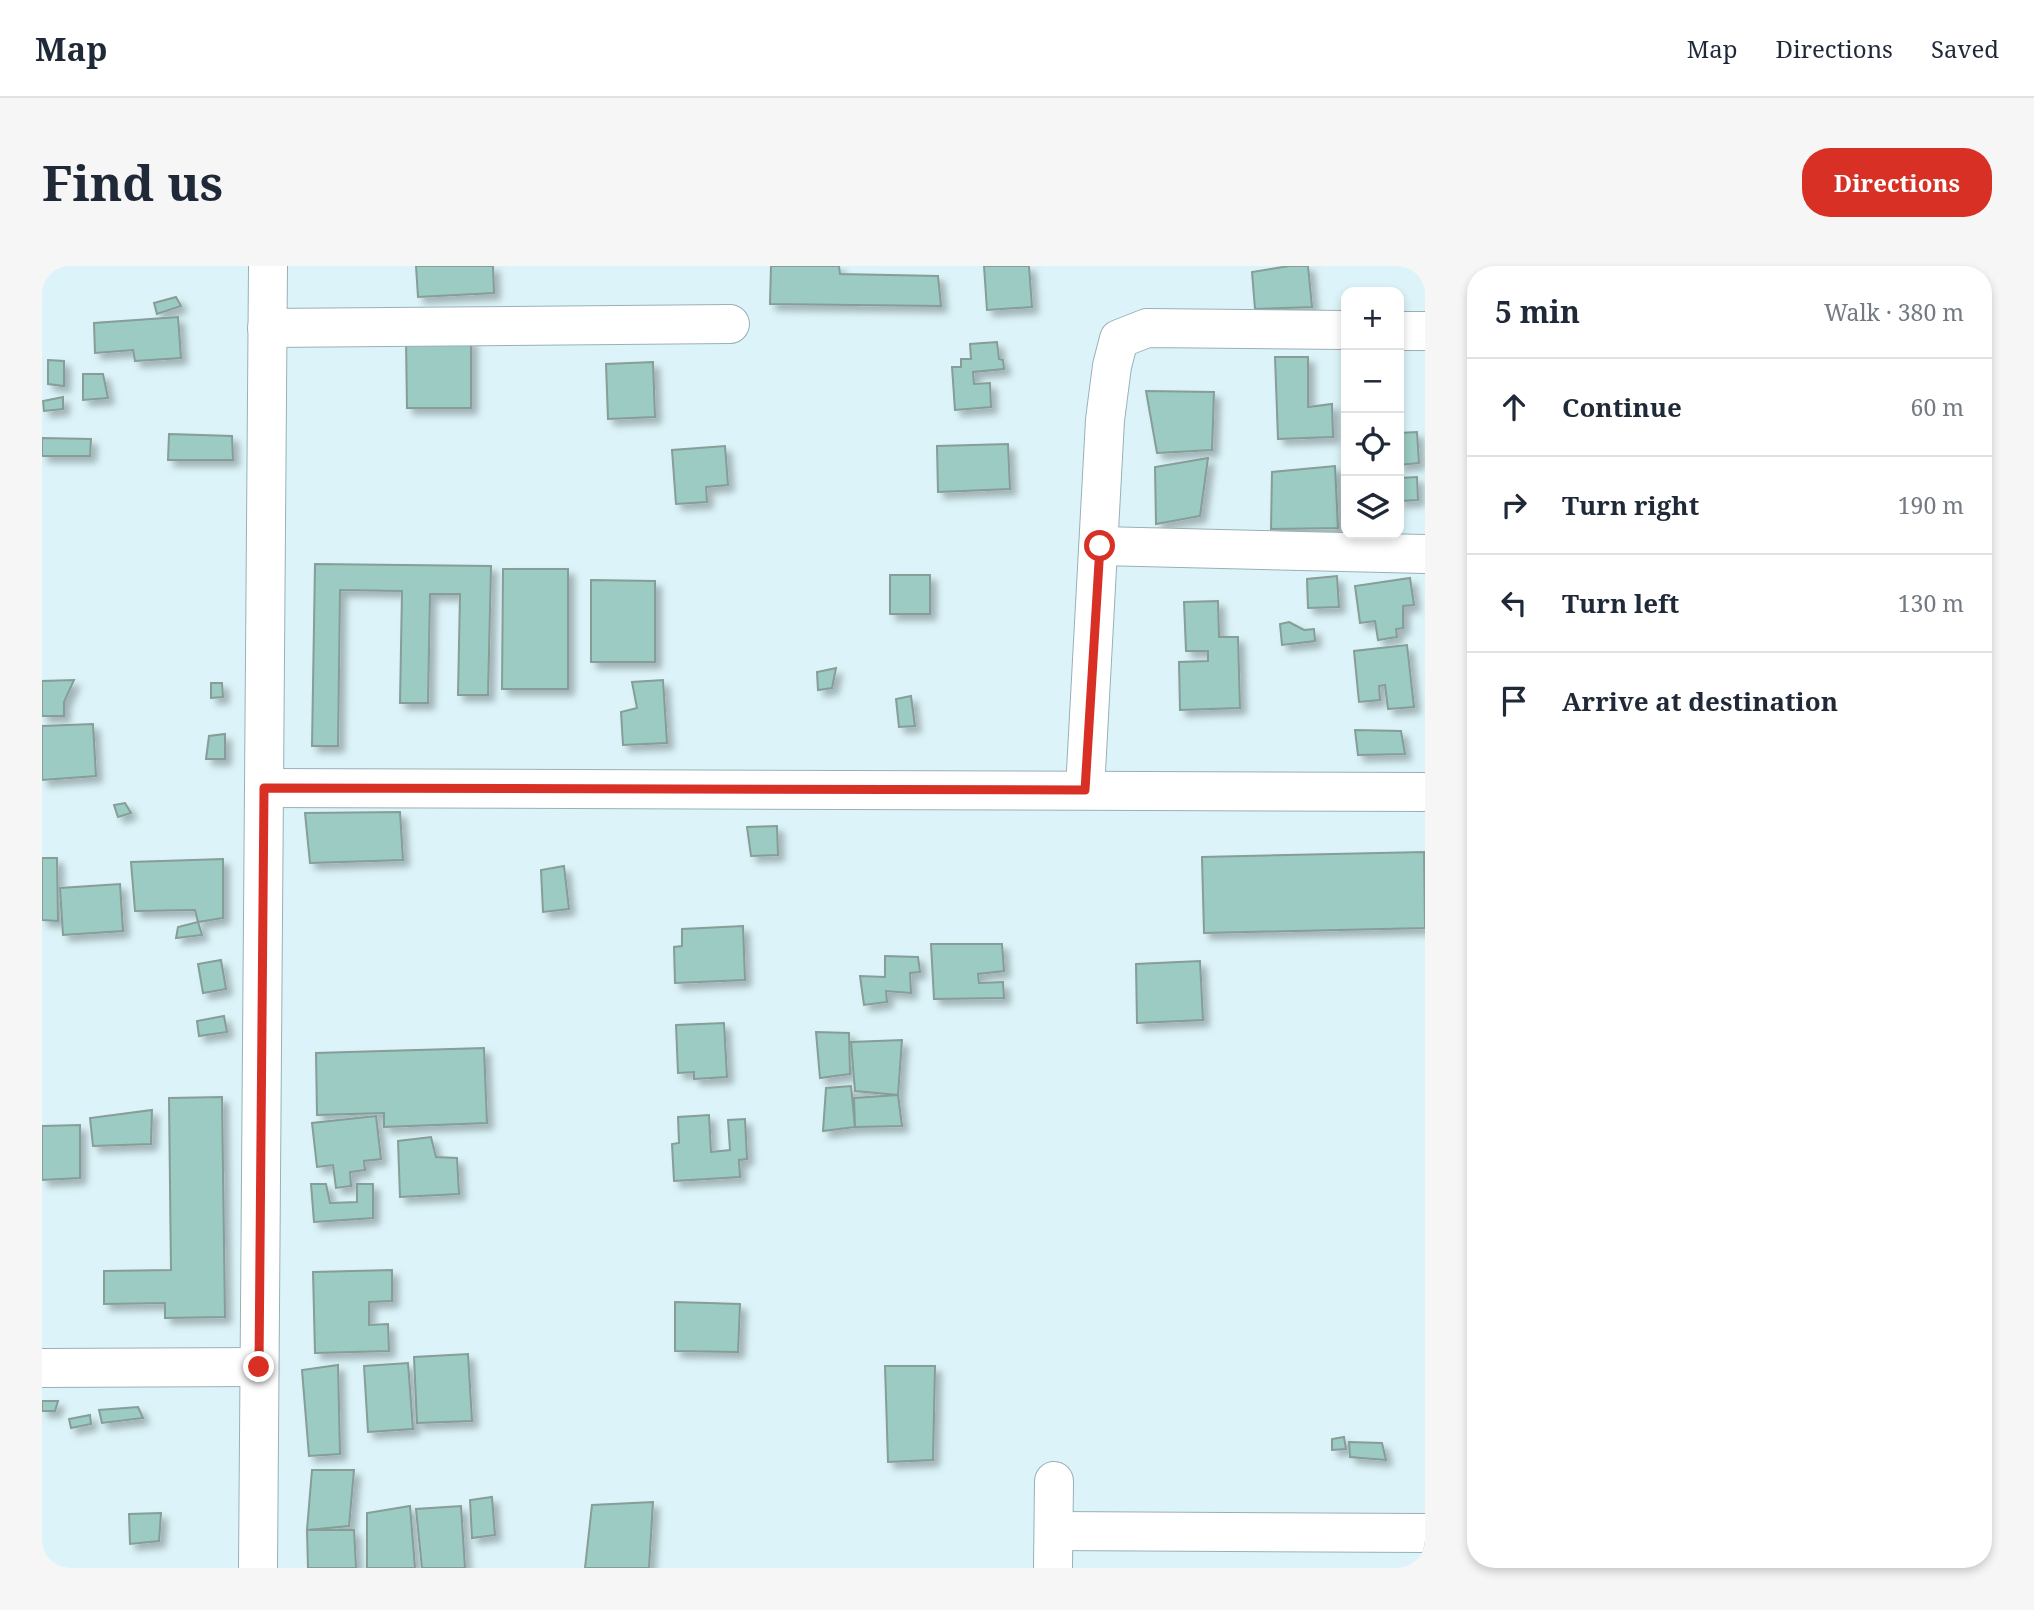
<!DOCTYPE html>
<html lang="en">
<head>
<meta charset="utf-8">
<style>
  :root { --surface:#fff; --page:#f6f6f7; --text:#1f2937; --muted:#747a83; --line:#e0e1e3; --accent:#d93025 }
  body { margin:0; font-family:"Noto Serif",serif; background:var(--page); color:var(--text) }
  .controls { position:absolute; right:21px; top:21px; display:grid; overflow:hidden; border-radius:14px; box-shadow:0 4px 10px #0003 }
  .controls button { width:63px; height:63px; display:grid; place-items:center; padding:0; border:0; border-bottom:2px solid var(--line); background:var(--surface); color:var(--text); font:35px sans-serif }
  .stop { position:absolute; width:21px; height:21px; margin:-16px; border:5px solid #d93025; border-radius:50%; background:#fff }
  .stop.end { background:#d93025; border-color:#fff; box-shadow:0 2px 7px #0008 }
  .list { margin:0; padding:0; list-style:none }
  h2 { display:flex; justify-content:space-between; align-items:center; height:91px; margin:0; padding:0 28px; font-size:30px }
  h2 small { font-size:23px; font-weight:400; color:var(--muted) }
  .list li { display:grid; grid-template-columns:46px 1fr auto; gap:21px; align-items:center; box-sizing:border-box; height:98px; padding:0 28px; border-top:2px solid var(--line) }
  .list b { display:block; font-size:26px; white-space:nowrap }
  .list em { font-size:23px; font-style:normal; color:var(--muted) }
  .icon { flex:none; width:38px; height:38px; fill:none; stroke:currentColor; stroke-width:2; stroke-linecap:round; stroke-linejoin:round }
  .map { position:relative; flex:none; width:1383px; height:1302px; overflow:hidden; border-radius:28px }
  header { display:flex; align-items:center; gap:42px; box-sizing:border-box; height:98px; padding:0 35px; background:var(--surface); border-bottom:2px solid var(--line) }
  header strong { font-size:33px }
  nav { display:flex; gap:38px; margin-inline-start:auto; font-size:24px }
  .intro { display:flex; align-items:center; justify-content:space-between; box-sizing:border-box; height:168px; padding:0 42px }
  h1 { margin:0; font-size:49px }
  .button { padding:18px 32px; border-radius:28px; background:var(--accent); color:#fff; font-size:24px; font-weight:700 }
  main { display:flex; gap:42px; padding:0 42px }
  aside { flex:1; background:var(--surface); border-radius:28px; box-shadow:0 4px 10px #0003 }
  .map>svg:first-child { display:block }
</style>
</head>
<body>
<header>
<strong>Map</strong>
<nav><a>Map</a><a>Directions</a><a>Saved</a></nav>
</header>
<div class="intro"><h1>Find us</h1><a class="button">Directions</a></div>
<main>
<div class="map">
<svg width="1383" height="1302" viewBox="0 0 1383 1302">
  <defs>
    <filter id="shadow"><feDropShadow dx="6" dy="6" stdDeviation="3.5" flood-color="#0004"/></filter>
  </defs>
  <rect width="100%" height="100%" fill="#dcf4f9"/>
  <g fill="#9bcbc2" stroke="#869d98" stroke-width="2" filter="url(#shadow)">
    <polygon points="374,0 451,0 452,27 376,31"/>
    <polygon points="729,0 797,0 798,8 896,10 899,40 728,38"/>
    <polygon points="942,0 987,0 990,41 945,44"/>
    <polygon points="1247,0 1266,0 1270,41 1213,43 1210,6"/>
    <polygon points="134,31 139,40 115,48 112,37"/>
    <polygon points="136,51 139,92 93,95 91,84 53,87 52,57"/>
    <polygon points="429,73 429,142 365,142 364,74"/>
    <polygon points="955,76 957,93 961,94 962,103 931,106 932,118 948,117 949,141 913,144 910,101 919,101 919,93 929,93 928,78"/>
    <polygon points="1233,91 1266,91 1266,141 1290,138 1291,171 1236,173"/>
    <polygon points="6,94 22,95 22,120 6,118"/>
    <polygon points="611,96 613,151 566,153 564,98"/>
    <polygon points="41,108 61,108 66,132 41,134"/>
    <polygon points="1104,125 1172,126 1170,184 1115,187"/>
    <polygon points="21,131 21,143 2,145 1,135"/>
    <polygon points="1375,166 1377,197 1357,199 1357,167"/>
    <polygon points="127,168 190,170 191,194 126,194"/>
    <polygon points="0,172 49,173 48,190 0,190"/>
    <polygon points="966,178 968,223 896,226 895,180"/>
    <polygon points="683,180 686,219 664,221 665,236 634,238 630,184"/>
    <polygon points="1166,192 1158,250 1114,258 1113,201"/>
    <polygon points="1293,200 1296,262 1229,263 1230,206"/>
    <polygon points="1375,211 1376,234 1357,235 1357,212"/>
    <polygon points="273,298 449,300 446,429 416,429 418,328 388,328 386,437 358,437 360,325 298,324 296,480 270,480"/>
    <polygon points="461,303 526,303 526,423 460,423"/>
    <rect x="848" y="309" width="40" height="39"/>
    <polygon points="1295,310 1297,341 1266,342 1265,313"/>
    <polygon points="1368,312 1372,339 1361,340 1361,362 1354,363 1355,371 1336,374 1333,355 1318,357 1313,320"/>
    <polygon points="549,314 613,315 613,396 549,396"/>
    <polygon points="1176,335 1177,371 1196,371 1198,442 1138,444 1137,396 1166,395 1166,385 1144,385 1142,336"/>
    <polygon points="1247,356 1262,364 1272,363 1273,375 1240,379 1238,358"/>
    <polygon points="1365,379 1372,441 1346,443 1343,419 1337,420 1338,434 1317,436 1312,385"/>
    <polygon points="794,402 790,422 776,424 775,406"/>
    <polygon points="32,414 22,436 22,450 0,450 0,415"/>
    <polygon points="621,414 625,477 581,479 579,446 595,442 590,416"/>
    <polygon points="169,417 180,417 181,431 169,432"/>
    <polygon points="869,430 873,460 857,461 854,433"/>
    <polygon points="51,458 54,510 0,514 0,460"/>
    <polygon points="1313,464 1359,465 1363,488 1316,489"/>
    <polygon points="183,468 183,493 164,493 167,470"/>
    <polygon points="83,537 89,547 76,551 72,539"/>
    <polygon points="358,546 361,594 268,597 263,547"/>
    <polygon points="735,560 736,589 709,590 705,561"/>
    <polygon points="1382,586 1383,662 1162,667 1160,591"/>
    <polygon points="0,592 15,592 16,655 0,654"/>
    <polygon points="181,593 181,652 156,656 153,644 93,645 89,596"/>
    <polygon points="522,600 527,643 501,646 499,604"/>
    <polygon points="78,618 81,665 21,669 18,622"/>
    <polygon points="156,656 160,669 134,672 136,661"/>
    <polygon points="701,660 703,714 633,717 632,681 640,680 640,663"/>
    <polygon points="889,678 960,678 962,705 936,708 937,717 961,716 962,732 892,733"/>
    <polygon points="843,690 876,691 878,706 868,707 869,727 844,725 845,736 822,739 818,710 843,711"/>
    <polygon points="179,694 184,723 161,727 156,698"/>
    <polygon points="1158,695 1161,754 1095,757 1094,698"/>
    <polygon points="182,750 185,766 157,770 155,755"/>
    <polygon points="682,757 685,811 652,813 652,806 636,807 634,759"/>
    <polygon points="774,766 807,767 808,808 778,812"/>
    <polygon points="860,774 856,829 813,825 809,776"/>
    <polygon points="442,782 445,857 342,861 342,847 275,849 274,787"/>
    <polygon points="809,820 813,861 781,865 784,822"/>
    <polygon points="856,829 860,860 813,861 812,832"/>
    <polygon points="180,831 183,1051 123,1052 123,1037 62,1038 62,1005 129,1004 127,832"/>
    <polygon points="110,844 109,878 51,880 48,852"/>
    <polygon points="667,849 669,886 688,884 686,854 703,853 705,893 697,894 698,911 632,915 630,878 637,877 636,851"/>
    <polygon points="334,850 339,893 322,895 323,904 308,906 309,920 294,922 291,899 275,901 270,857"/>
    <polygon points="38,859 38,912 0,914 0,860"/>
    <polygon points="389,871 394,891 415,892 417,928 358,931 356,875"/>
    <polygon points="269,918 284,918 288,937 315,936 315,918 331,918 331,952 272,956"/>
    <polygon points="350,1004 350,1035 327,1036 327,1059 346,1058 347,1085 273,1087 271,1006"/>
    <polygon points="633,1036 698,1038 696,1086 633,1085"/>
    <polygon points="426,1088 430,1155 375,1157 372,1091"/>
    <polygon points="366,1097 371,1163 326,1166 322,1100"/>
    <polygon points="296,1099 298,1188 267,1190 260,1104"/>
    <polygon points="843,1100 893,1100 891,1194 846,1196"/>
    <polygon points="0,1135 16,1135 13,1145 0,1145"/>
    <polygon points="96,1141 101,1152 60,1157 57,1144"/>
    <polygon points="48,1149 49,1158 29,1162 27,1153"/>
    <polygon points="1302,1171 1304,1183 1290,1184 1290,1173"/>
    <polygon points="1307,1176 1340,1177 1344,1194 1308,1191"/>
    <polygon points="270,1204 312,1204 307,1260 265,1264"/>
    <polygon points="450,1231 453,1269 430,1272 428,1234"/>
    <polygon points="611,1236 607,1302 543,1302 550,1239"/>
    <polygon points="368,1240 373,1302 325,1302 325,1247"/>
    <polygon points="419,1240 423,1302 380,1302 374,1243"/>
    <polygon points="119,1247 117,1275 88,1278 87,1248"/>
    <polygon points="265,1264 312,1264 314,1302 266,1302"/>
  </g>
  <g fill="none" stroke-linecap="round" stroke-linejoin="round">
    <g stroke="#99b0b5" stroke-width="40">
      <g id="minor">
        <polyline points="225,62 688,58"/>
        <polyline points="1357,65 1383,65"/>
        <polyline points="1058,280 1383,288"/>
        <polyline points="222,522 1383,526"/>
        <polyline points="1043,524 1063,154 1070,100 1077,73 1105,62 1304,64"/>
        <polyline points="0,1102 217,1101"/>
        <polyline points="1012,1265 1383,1267"/>
        <polyline points="216,1302 226,0"/>
        <polyline points="1011,1302 1012,1215"/>
      </g>
    </g>
    <use href="#minor" stroke="#fff" stroke-width="38"/>
  </g>
  <g fill="none" stroke-linecap="round" stroke-linejoin="round">
    <polyline stroke="#d93025" stroke-width="9" points="217,1101 222,522 1043,524 1058,280"/>
  </g>
</svg>
<div class="controls">
<button>+</button>
<button>−</button>
<button><svg class="icon" aria-label="locate" viewBox="0 0 24 24"><circle cx="12" cy="12" r="6"/><path d="M12 2v4M12 18v4M2 12h4M18 12h4"/></svg></button>
<button><svg class="icon" aria-label="layers" viewBox="0 0 24 24"><path d="M12 4l9 5-9 5-9-5zM3 14l9 5 9-5"/></svg></button>
</div>
<div class="stop" style="left:1058px;top:280px"></div>
<div class="stop end" style="left:217px;top:1101px"></div>
</div>
<aside>
<h2>5 min<small>Walk · 380 m</small></h2>
<ul class="list">
<li><svg class="icon" aria-label="ahead" viewBox="0 0 24 24"><path d="M12 20V5M6 11l6-6 6 6"/></svg><div><b>Continue</b></div><em>60 m</em></li>
<li><svg class="icon" aria-label="right" viewBox="0 0 24 24"><path d="M7 20v-9h11M14 6l5 5-5 5"/></svg><div><b>Turn right</b></div><em>190 m</em></li>
<li><svg class="icon" aria-label="left" viewBox="0 0 24 24"><path d="M17 20v-9H6M10 6l-5 5 5 5"/></svg><div><b>Turn left</b></div><em>130 m</em></li>
<li><svg class="icon" aria-label="arrive" viewBox="0 0 24 24"><path d="M6 21V4h12l-3 4 3 4H6"/></svg><div><b>Arrive at destination</b></div></li>
</ul>
</aside>
</main>
</body>
</html>
